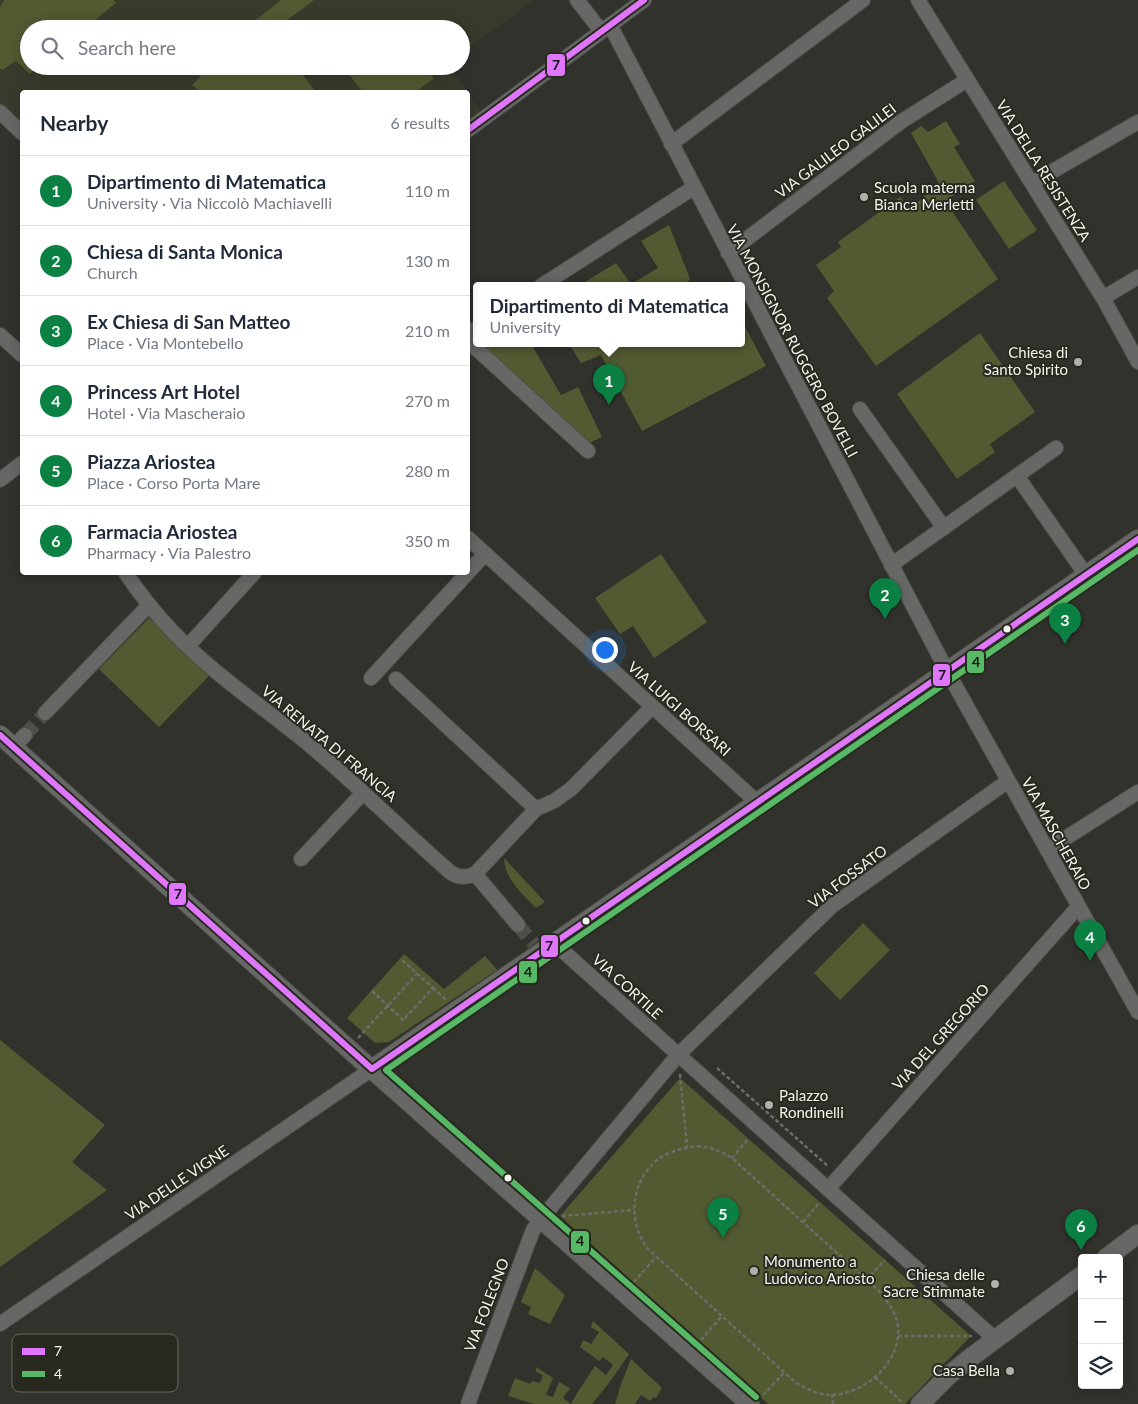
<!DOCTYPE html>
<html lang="en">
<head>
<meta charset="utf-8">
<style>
  :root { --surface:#fff; --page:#f6f6f7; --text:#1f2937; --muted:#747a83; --line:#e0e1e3; --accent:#0b8043 }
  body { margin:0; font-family:Lato,sans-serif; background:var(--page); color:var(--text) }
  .controls { position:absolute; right:15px; bottom:15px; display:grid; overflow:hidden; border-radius:5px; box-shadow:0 2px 12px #0003 }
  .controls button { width:45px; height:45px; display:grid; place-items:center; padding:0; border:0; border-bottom:1px solid var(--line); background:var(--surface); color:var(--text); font:25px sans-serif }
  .you { position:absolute; left:604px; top:649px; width:18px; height:18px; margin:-12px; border:4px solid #fff; border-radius:50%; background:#1a73e8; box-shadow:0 0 0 8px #1a73e833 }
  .badge { display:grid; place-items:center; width:32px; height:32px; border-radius:50%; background:var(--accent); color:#fff; font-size:16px; font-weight:700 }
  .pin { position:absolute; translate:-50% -41px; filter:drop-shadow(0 1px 2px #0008) }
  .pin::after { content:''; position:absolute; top:26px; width:18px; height:15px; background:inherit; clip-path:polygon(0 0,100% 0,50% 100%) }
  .popup { position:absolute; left:473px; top:282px; width:272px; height:65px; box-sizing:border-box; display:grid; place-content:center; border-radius:5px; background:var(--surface); filter:drop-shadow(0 1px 4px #0005); font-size:16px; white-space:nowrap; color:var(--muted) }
  .popup b { font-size:19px; color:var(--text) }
  .popup::after { content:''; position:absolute; left:50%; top:100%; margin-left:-10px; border:10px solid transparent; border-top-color:var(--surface) }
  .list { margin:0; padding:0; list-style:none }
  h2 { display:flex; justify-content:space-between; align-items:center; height:65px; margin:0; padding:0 20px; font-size:21px }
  h2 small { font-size:16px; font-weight:400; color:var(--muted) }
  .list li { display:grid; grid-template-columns:32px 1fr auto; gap:15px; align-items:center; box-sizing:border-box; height:70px; padding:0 20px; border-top:1px solid var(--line) }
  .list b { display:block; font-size:19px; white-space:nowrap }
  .list p { margin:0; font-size:16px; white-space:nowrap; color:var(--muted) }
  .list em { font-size:16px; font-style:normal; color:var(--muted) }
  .icon { flex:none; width:28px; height:28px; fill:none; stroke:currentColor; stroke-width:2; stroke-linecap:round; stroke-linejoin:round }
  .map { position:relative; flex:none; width:1138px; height:1404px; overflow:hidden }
  .search { position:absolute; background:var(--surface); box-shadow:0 2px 12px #0003; left:20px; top:20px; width:450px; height:55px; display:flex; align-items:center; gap:12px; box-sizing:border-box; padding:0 18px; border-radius:28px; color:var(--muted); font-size:19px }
  .panel { position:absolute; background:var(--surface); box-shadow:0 2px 12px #0003; left:20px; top:90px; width:450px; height:485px; border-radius:5px }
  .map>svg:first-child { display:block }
</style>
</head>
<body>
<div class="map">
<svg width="1138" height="1404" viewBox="0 0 1138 1404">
  <rect width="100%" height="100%" fill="#31322c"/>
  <g fill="#373b2c">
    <polygon points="0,0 534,0 461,54 461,29 29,29 29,66 449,66 467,92 22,92 22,126 0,106"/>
    <polygon points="468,93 484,117 468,129"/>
  </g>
  <g fill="#525a31">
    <polygon points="4,0 114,0 116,3 84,29 29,29 29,66 38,66 30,74 16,61 2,70 0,68 0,7"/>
    <polygon points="281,0 314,0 275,29 244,29"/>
    <polygon points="196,66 296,66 316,92 201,92 192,85 200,77"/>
    <polygon points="344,66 425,66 434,78 415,92 363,92 343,67"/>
    <polygon points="946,121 960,144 954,147 975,181 945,201 998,279 876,366 827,298 834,291 816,265 841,247 838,242 900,197 910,209 939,183 911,133 921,126 928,132"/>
    <polygon points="1004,181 1037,230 1009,249 976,200"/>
    <polygon points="669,225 690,279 685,286 578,286 616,263 631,284 658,268 641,241"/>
    <polygon points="744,325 766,366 642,431 601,355 581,363 569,344 698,344 700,348 708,344 742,344 742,326"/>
    <polygon points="980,333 1035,412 990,444 995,452 957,479 897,394"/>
    <polygon points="485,344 531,344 561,395 578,387 602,437 587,444 480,347"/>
    <polygon points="661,554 707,622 654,658 633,626 620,634 595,598"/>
    <polygon points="149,618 209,676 159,727 99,669"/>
    <path d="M504 858 545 902 536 908C522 893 505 880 504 858Z"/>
    <polygon points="863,923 890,950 840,1000 814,973"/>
    <polygon points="404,954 444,989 485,956 497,970 389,1042 375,1043 347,1018"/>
    <polygon points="0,1040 105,1125 72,1162 107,1190 0,1267"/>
    <polygon points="680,1078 971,1336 905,1404 768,1404 560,1216"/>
    <polygon points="535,1268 565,1295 550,1324 528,1314 531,1307 521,1302"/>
    <polygon points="593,1321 629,1354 612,1379 592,1404 534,1404 508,1396 515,1378 530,1384 532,1381 540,1383 543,1375 536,1372 536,1367 553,1378 546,1395 553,1397 559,1382 570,1388 563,1398 571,1404 577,1393 595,1366 606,1375 613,1365 603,1357 599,1361 580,1347 583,1340 591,1344 599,1332 591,1327"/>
    <polygon points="631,1359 662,1388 656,1398 653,1397 650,1401 641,1395 635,1404 615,1404 621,1384"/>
  </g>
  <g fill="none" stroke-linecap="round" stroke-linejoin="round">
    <g stroke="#4e4f49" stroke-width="14" stroke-dasharray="14 7" stroke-linecap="butt">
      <polyline points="25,735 45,713"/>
      <polyline points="518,925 534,944"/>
    </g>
    <g stroke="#4f504c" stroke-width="16">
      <g id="minor">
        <polyline points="577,0 601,31"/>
        <polyline points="918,0 1103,298 1138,362"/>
        <polyline points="610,25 947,671 1138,1012"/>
        <polyline points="0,112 22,133"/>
        <polyline points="468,130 644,0"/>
        <polyline points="671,144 863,0"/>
        <polyline points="1032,183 1138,122"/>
        <polyline points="728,253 902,121 967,80"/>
        <polyline points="541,286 693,188"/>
        <polyline points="1103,298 1138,277"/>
        <polyline points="468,333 476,328"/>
        <polyline points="0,335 22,355"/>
        <polyline points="468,341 588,451"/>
        <polyline points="860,409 944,528"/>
        <polyline points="1017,476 1086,575"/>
        <polyline points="0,480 22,463"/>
        <polyline points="468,538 758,803"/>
        <polyline points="891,565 1056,448"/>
        <path d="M125 572C139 593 155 613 172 631 214 675 266 709 312 747 359 787 403 831 450 872 458 878 466 878 475 874L536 809 554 801 571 789 652 707"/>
        <polyline points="188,646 255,572"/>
        <polyline points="371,678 485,554"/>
        <polyline points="396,679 536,809"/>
        <polyline points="45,713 149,605"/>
        <polyline points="14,747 25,735"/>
        <polyline points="1047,850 1138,792"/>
        <polyline points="301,859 363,793"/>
        <polyline points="475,874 518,925"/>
        <polyline points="554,943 995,1339"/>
        <polyline points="828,1189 1078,907"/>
        <polyline points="0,1324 372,1069"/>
        <polyline points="468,1404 533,1230 541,1219 678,1055 832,906 1008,781"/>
      </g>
    </g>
    <g stroke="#4f504c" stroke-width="20">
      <g id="tertiary">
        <polyline points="0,735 360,1059 750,1404"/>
        <polyline points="372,1069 1138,539"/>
        <polyline points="1106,1258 1138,1234"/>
        <polyline points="920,1404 948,1376 970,1358 1082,1275"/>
      </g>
    </g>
    <g stroke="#6c6d69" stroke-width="2.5" stroke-dasharray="4 2.5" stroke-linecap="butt">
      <polyline points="433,988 446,1000"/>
      <polyline points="372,991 403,1020 433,988 402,960"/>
      <polyline points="358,1038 417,974"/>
      <polyline points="717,1068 829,1167"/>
      <polyline points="680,1074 687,1147"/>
      <path d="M697 1146C711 1147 720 1151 732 1158L879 1291C888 1302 897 1313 898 1328 901 1364 862 1396 828 1395 816 1394 806 1388 796 1383L649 1250C627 1224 630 1182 657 1160 669 1151 683 1148 697 1146Z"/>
      <polyline points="732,1158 748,1139"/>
      <polyline points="562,1216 634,1210"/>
      <polyline points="803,1222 820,1202"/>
      <polyline points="866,1280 885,1260"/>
      <polyline points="634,1282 656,1257"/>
      <polyline points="898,1336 972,1336"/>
      <polyline points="701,1340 722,1316"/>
      <polyline points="875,1377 904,1404"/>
      <polyline points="832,1394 833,1404"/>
      <polyline points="763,1395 784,1373"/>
    </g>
    <use href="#minor" stroke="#676866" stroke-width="14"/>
    <use href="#tertiary" stroke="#676866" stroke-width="18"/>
    <g stroke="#282a20" stroke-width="10">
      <g id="bus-1">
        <polyline points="468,130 644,0"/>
        <polyline points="0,735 372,1069 1138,539"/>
      </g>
    </g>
    <g stroke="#282a20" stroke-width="10">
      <polyline id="bus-2" points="756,1397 386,1070 1138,550"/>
    </g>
    <use href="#bus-1" stroke="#e076fc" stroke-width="6"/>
    <use href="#bus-2" stroke="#57b865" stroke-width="6"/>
  </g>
  <g fill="#aeb0aa" stroke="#282a20" stroke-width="2">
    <circle cx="864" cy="197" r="5"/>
    <circle cx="1078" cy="362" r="5"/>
    <circle cx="769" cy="1105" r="5"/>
    <circle cx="754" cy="1271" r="5"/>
    <circle cx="995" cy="1284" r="5"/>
    <circle cx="1010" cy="1371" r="5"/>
  </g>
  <g fill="#f2f4ee" stroke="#282a20" stroke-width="2">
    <circle cx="1007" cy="629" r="4.5"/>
    <circle cx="586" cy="921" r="4.5"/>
    <circle cx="508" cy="1178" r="4.5"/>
  </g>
  <g text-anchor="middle" stroke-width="4" stroke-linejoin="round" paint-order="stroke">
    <g font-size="15" fill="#f2f4ee" stroke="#282a20">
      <text transform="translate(836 151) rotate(-37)" y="5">VIA GALILEO GALILEI</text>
      <text transform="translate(1043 171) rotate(58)" y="5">VIA DELLA RESISTENZA</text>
      <text transform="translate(792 341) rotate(62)" y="5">VIA MONSIGNOR RUGGERO BOVELLI</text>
      <text transform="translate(679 709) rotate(42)" y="5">VIA LUIGI BORSARI</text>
      <text transform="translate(329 744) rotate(40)" y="5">VIA RENATA DI FRANCIA</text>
      <text transform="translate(1056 834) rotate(61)" y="5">VIA MASCHERAIO</text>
      <text transform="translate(848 877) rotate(-37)" y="5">VIA FOSSATO</text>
      <text transform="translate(627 987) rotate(42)" y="5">VIA CORTILE</text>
      <text transform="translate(941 1037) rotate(-48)" y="5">VIA DEL GREGORIO</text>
      <text transform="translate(177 1183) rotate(-34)" y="5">VIA DELLE VIGNE</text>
      <text transform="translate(487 1305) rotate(-69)" y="5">VIA FOLEGNO</text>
    </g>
    <g font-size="15" fill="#f2f4ee" stroke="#282a20" text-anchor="start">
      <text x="874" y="193">Scuola materna<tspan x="874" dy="17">Bianca Merletti</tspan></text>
      <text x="1068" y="358" text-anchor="end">Chiesa di<tspan x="1068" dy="17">Santo Spirito</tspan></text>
      <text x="779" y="1101">Palazzo<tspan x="779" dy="17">Rondinelli</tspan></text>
      <text x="764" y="1267">Monumento a<tspan x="764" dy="17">Ludovico Ariosto</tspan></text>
      <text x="985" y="1280" text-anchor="end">Chiesa delle<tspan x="985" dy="17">Sacre Stimmate</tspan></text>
      <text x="1000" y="1376" text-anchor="end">Casa Bella</text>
    </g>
  </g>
  <rect x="12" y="1334" width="166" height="58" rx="8" fill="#282a20" stroke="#65675e" stroke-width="1"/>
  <rect x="22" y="1348" width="23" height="7" fill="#e076fc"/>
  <rect x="22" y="1371" width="23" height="6" fill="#57b865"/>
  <g font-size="14" fill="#f2f4ee">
    <text x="54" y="1356">7</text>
    <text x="54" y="1379">4</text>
  </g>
  <g stroke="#282a20" stroke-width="2">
    <rect x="546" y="53" width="20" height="24" rx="5" fill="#e076fc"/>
    <rect x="966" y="650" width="19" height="24" rx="5" fill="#57b865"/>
    <rect x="932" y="663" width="19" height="24" rx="5" fill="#e076fc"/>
    <rect x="168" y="882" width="19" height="24" rx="5" fill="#e076fc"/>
    <rect x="540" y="934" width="19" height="24" rx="5" fill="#e076fc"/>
    <rect x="518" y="960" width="20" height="24" rx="5" fill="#57b865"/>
    <rect x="570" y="1230" width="20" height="24" rx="5" fill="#57b865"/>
  </g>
  <g font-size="14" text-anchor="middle" font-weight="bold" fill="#111">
    <text x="556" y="70">7</text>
    <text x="976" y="667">4</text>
    <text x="942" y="680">7</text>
    <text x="178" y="899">7</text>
    <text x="549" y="951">7</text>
    <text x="528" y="977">4</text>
    <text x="580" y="1246">4</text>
  </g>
</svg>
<div class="controls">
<button>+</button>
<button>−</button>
<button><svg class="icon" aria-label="layers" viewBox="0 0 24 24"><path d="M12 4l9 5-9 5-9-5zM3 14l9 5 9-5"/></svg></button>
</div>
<div class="you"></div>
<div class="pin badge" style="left:609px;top:405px">1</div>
<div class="popup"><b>Dipartimento di Matematica</b>University</div>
<div class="pin badge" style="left:885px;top:619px">2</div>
<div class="pin badge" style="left:1065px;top:644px">3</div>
<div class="pin badge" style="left:1090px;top:961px">4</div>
<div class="pin badge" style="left:723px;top:1238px">5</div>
<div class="pin badge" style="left:1081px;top:1250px">6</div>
<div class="search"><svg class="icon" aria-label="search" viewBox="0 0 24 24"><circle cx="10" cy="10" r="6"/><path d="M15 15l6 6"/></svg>Search here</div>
<section class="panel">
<h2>Nearby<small>6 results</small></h2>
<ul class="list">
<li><span class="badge">1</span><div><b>Dipartimento di Matematica</b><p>University · Via Niccolò Machiavelli</p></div><em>110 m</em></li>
<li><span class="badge">2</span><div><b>Chiesa di Santa Monica</b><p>Church</p></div><em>130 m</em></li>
<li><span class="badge">3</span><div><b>Ex Chiesa di San Matteo</b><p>Place · Via Montebello</p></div><em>210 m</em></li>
<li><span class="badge">4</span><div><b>Princess Art Hotel</b><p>Hotel · Via Mascheraio</p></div><em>270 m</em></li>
<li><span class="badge">5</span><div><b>Piazza Ariostea</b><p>Place · Corso Porta Mare</p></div><em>280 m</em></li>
<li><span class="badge">6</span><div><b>Farmacia Ariostea</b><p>Pharmacy · Via Palestro</p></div><em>350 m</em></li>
</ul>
</section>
</div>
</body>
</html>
